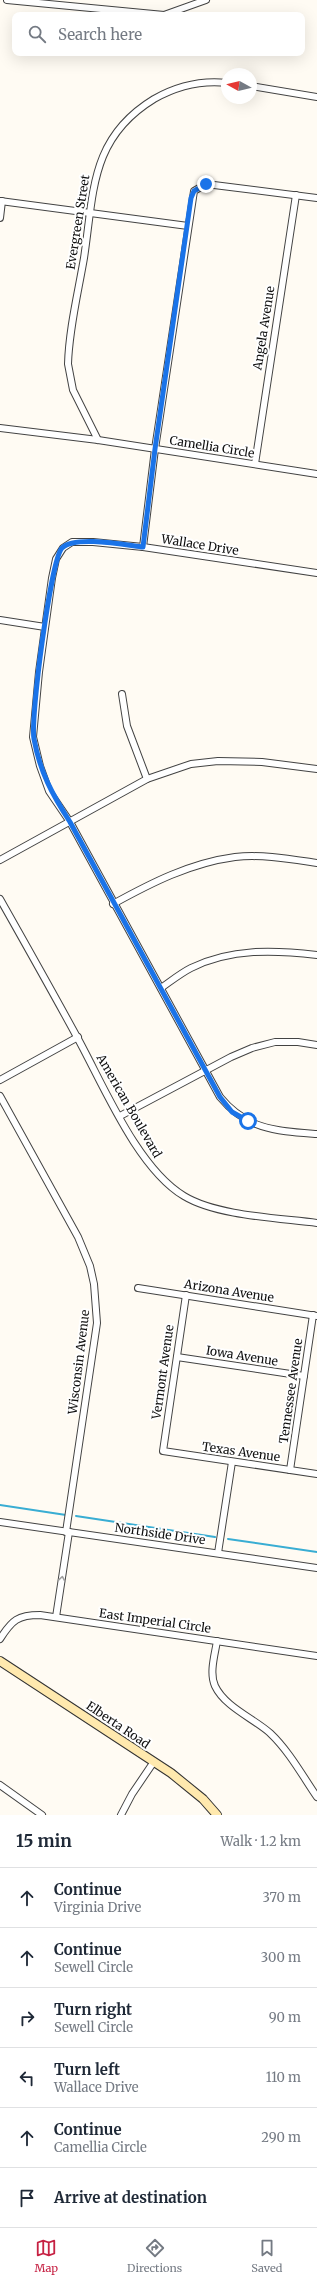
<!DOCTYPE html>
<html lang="en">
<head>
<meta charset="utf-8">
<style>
  :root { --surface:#fff; --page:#f6f6f7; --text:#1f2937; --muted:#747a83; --line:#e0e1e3; --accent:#c62143 }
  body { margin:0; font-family:Merriweather,serif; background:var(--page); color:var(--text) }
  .compass { position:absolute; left:221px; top:68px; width:36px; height:36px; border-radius:50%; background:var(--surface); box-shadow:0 4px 16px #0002; rotate:278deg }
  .stop { position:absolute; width:12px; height:12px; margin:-9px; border:3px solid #1a73e8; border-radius:50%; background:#fff }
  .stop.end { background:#1a73e8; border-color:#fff; box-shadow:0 1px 4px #0008 }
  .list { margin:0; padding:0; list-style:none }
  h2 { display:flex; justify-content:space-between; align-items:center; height:52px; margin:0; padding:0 16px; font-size:17px }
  h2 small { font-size:13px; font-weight:400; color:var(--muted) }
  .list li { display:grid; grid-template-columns:26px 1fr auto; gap:12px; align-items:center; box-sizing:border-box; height:60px; padding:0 16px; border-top:1px solid var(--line) }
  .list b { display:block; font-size:15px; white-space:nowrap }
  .list p { margin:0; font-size:13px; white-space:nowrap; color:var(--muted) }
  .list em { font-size:13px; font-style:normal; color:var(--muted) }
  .icon { flex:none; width:22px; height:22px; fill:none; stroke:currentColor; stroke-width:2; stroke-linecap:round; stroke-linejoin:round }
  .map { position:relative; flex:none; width:317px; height:1815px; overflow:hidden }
  .search { position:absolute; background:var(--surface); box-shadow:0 4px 16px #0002; left:12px; right:12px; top:12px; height:44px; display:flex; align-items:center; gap:10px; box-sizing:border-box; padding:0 14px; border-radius:8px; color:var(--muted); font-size:15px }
  .sheet { height:412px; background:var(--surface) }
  nav { display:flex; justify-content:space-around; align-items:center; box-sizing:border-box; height:56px; border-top:1px solid var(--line); background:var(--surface); font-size:11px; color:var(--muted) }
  nav a { display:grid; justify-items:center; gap:2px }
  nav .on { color:var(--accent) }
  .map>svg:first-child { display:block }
</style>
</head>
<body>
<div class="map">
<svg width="317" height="1815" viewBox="0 0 317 1815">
  <rect width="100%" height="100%" fill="#fffbf3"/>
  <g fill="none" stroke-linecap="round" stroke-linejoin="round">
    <g stroke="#39add3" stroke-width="2">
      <polyline points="0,1505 66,1515"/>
      <polyline points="76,1516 215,1537"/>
      <polyline points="228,1539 317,1552"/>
    </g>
    <g stroke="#434343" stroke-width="8">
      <g id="street">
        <polyline points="7,0 164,15 206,0"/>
        <polyline points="251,86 317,97"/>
        <polyline points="0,201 188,226"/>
        <polyline points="0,218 2,201"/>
        <polyline points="0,428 98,440 317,474"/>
        <path d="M98 440 73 390 68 364C69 329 78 293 84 258 94 192 90 138 154 99 177 86 200 80 227 83"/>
        <polyline points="255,464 296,195"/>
        <polyline points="143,547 155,449 194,191 206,184 317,198"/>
        <path d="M317 573 143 547 93 542H72L63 548 56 559 52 578 39 672 33 737 40 766 49 791 70 822 220 1097C247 1130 277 1131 317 1134"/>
        <polyline points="0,620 45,627"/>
        <polyline points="122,694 127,726 147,779"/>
        <polyline points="0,860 147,779 191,764 218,761 262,762 317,769"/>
        <path d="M0 899C26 945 52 991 77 1037 103 1084 137 1168 184 1196 217 1216 279 1218 317 1223"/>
        <path d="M113 904C151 883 190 863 235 857 262 854 290 859 317 863"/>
        <path d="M161 988C171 981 181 973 191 968 231 948 275 950 317 955"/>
        <polyline points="0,1080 78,1037"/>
        <polyline points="0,1096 78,1237 90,1266 94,1284 97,1323 66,1532"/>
        <polyline points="120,1116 231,1057 252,1048 275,1042 298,1042 317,1045"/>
        <polyline points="138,1288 317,1316"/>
        <polyline points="186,1295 163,1451 317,1474"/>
        <polyline points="177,1357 304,1376"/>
        <polyline points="290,1470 313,1315"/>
        <polyline points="0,1522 317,1568"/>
        <polyline points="218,1553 232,1462"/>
        <polyline points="56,1617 69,1532"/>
        <path d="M0 1639C12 1620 18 1615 40 1615L317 1656"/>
        <path d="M217 1641C215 1654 209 1673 215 1686 225 1707 253 1718 270 1733 289 1751 302 1775 317 1797"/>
        <polyline points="0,1785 42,1815"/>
        <polyline points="121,1815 132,1794 153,1763"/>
      </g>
    </g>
    <g stroke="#323232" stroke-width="10">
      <polyline id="secondary" points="0,1661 171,1773 203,1799 217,1815"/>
    </g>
    <use href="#street" stroke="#fff" stroke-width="6"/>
    <use href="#secondary" stroke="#ffe9ae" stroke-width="8"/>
  </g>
  <defs><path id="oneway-chevron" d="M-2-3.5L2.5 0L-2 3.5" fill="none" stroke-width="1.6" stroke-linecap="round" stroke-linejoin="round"/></defs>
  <use stroke="#9f9f9f" href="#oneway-chevron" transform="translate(62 1579) rotate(-81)"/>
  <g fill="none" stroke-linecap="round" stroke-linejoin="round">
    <path stroke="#1a73e8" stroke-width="5" d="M206 184 194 191 191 198 155 449 143 547C126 545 75 535 62 548 51 559 30 719 34 739 40 772 52 794 70 822L220 1097 232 1112 248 1121"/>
  </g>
  <g text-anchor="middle" stroke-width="4" stroke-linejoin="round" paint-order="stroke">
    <g font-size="12" fill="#101010" stroke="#fff">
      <text transform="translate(78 222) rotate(-81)" y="4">Evergreen Street</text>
      <text transform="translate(264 328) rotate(-81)" y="4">Angela Avenue</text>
      <text transform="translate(212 447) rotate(9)" y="4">Camellia Circle</text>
      <text transform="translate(200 545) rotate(9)" y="4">Wallace Drive</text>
      <text transform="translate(129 1106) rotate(60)" y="4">American Boulevard</text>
      <text transform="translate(229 1291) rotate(9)" y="4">Arizona Avenue</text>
      <text transform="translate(242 1356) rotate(9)" y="4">Iowa Avenue</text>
      <text transform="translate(79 1362) rotate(-83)" y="4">Wisconsin Avenue</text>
      <text transform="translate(163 1372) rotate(-82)" y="4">Vermont Avenue</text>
      <text transform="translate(291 1391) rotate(-82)" y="4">Tennessee Avenue</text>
      <text transform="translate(241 1452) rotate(8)" y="4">Texas Avenue</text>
      <text transform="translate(160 1534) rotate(8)" y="4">Northside Drive</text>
      <text transform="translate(155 1621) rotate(8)" y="4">East Imperial Circle</text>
      <text transform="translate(118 1725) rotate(34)" y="4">Elberta Road</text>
    </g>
  </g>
</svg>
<svg class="compass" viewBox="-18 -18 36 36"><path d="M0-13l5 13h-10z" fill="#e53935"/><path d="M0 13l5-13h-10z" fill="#747a83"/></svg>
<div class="stop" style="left:248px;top:1121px"></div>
<div class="stop end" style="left:206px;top:184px"></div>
<div class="search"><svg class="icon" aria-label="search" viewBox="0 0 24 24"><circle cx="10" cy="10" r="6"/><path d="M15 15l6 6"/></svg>Search here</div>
</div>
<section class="sheet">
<h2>15 min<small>Walk · 1.2 km</small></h2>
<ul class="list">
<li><svg class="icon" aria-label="ahead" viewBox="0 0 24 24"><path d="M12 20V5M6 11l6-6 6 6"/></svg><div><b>Continue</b><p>Virginia Drive</p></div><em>370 m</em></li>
<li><svg class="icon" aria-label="ahead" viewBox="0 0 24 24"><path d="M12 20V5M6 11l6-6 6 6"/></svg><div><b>Continue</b><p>Sewell Circle</p></div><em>300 m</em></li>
<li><svg class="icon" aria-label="right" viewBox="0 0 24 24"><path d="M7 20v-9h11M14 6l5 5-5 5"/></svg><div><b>Turn right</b><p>Sewell Circle</p></div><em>90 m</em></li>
<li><svg class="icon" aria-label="left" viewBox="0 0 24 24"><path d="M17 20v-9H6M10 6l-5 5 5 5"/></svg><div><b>Turn left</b><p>Wallace Drive</p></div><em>110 m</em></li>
<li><svg class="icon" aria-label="ahead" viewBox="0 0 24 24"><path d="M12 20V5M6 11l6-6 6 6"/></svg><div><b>Continue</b><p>Camellia Circle</p></div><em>290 m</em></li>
<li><svg class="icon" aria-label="arrive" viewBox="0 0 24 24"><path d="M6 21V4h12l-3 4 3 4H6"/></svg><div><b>Arrive at destination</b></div></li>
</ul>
</section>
<nav>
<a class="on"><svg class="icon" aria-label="map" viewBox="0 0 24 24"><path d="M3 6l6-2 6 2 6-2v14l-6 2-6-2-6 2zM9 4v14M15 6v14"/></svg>Map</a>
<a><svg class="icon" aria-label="directions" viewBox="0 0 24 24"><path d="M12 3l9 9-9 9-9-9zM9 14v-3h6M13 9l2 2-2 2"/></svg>Directions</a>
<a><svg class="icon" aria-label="saved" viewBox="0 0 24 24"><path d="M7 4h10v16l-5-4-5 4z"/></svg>Saved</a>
</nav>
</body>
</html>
